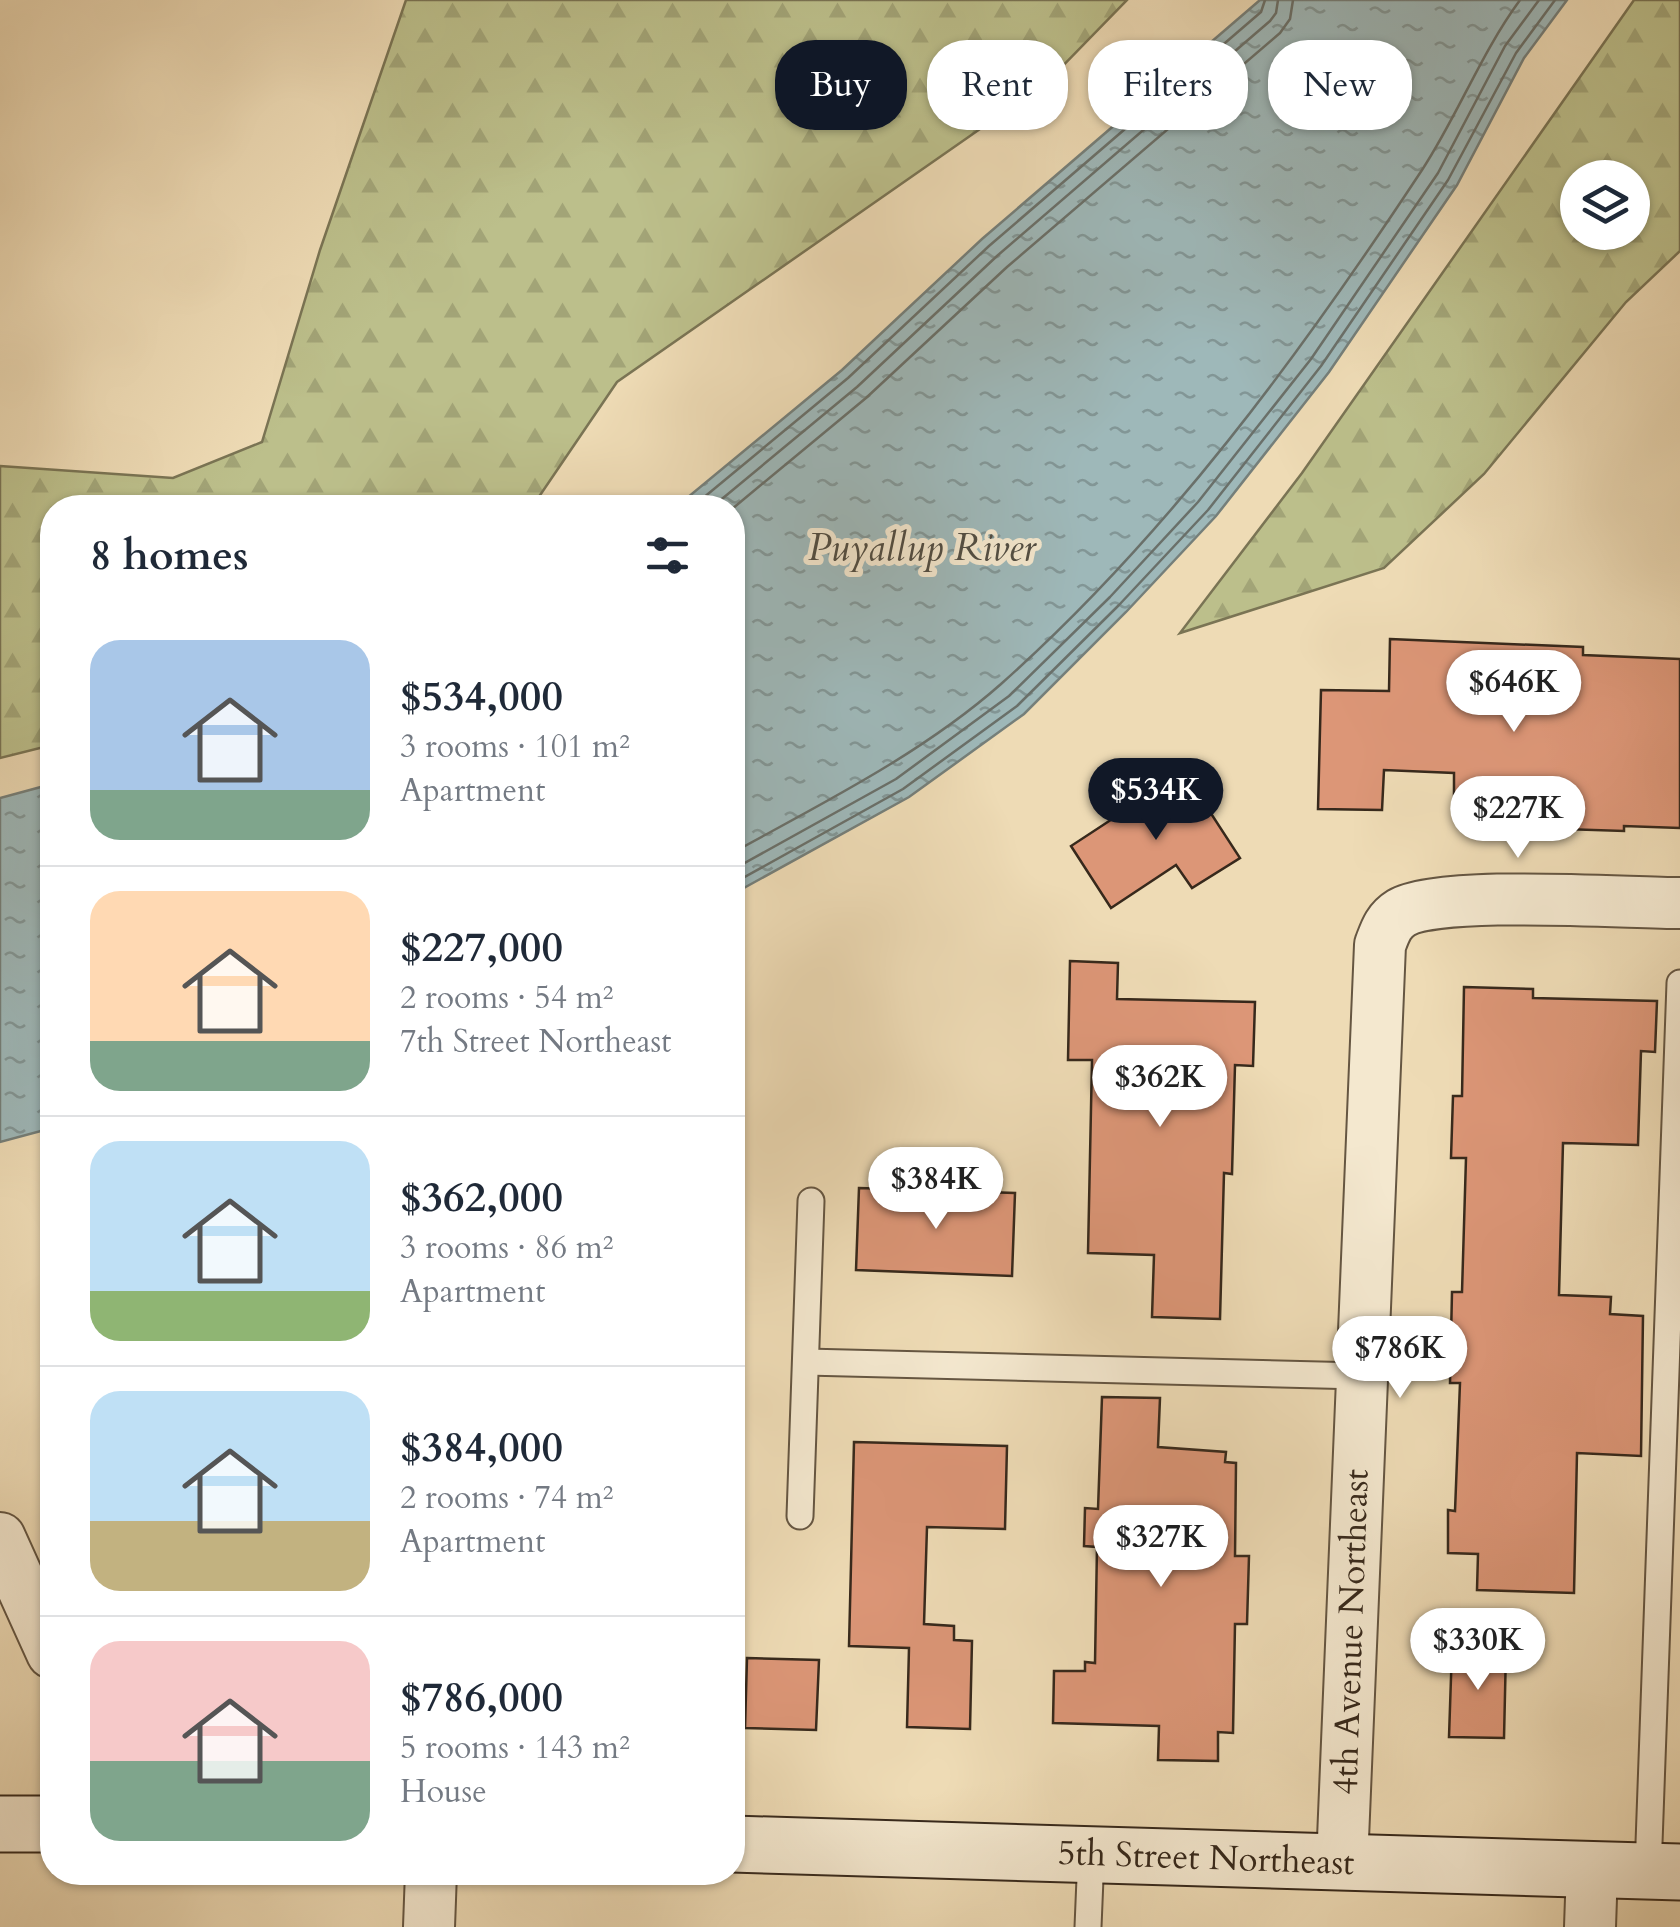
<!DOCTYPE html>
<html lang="en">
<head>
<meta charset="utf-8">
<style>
	:root { --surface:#fff; --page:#f2f2f3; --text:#1f2937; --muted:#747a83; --line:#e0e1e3; --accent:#111827 }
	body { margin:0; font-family:Cardo,serif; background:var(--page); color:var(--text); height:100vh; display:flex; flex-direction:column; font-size:38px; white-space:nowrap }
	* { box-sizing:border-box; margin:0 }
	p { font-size:32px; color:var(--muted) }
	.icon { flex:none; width:55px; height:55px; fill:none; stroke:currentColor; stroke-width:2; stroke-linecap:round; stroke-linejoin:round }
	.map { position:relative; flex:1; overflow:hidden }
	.details { position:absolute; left:40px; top:495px; width:705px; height:1390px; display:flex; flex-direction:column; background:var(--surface); border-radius:40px; box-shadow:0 2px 8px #0004 }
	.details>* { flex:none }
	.top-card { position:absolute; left:775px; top:40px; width:755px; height:90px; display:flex; gap:20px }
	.buttons { position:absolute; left:1560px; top:160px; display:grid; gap:20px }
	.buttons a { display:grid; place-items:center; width:90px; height:90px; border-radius:50%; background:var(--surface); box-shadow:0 2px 8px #0004; font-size:50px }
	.price { position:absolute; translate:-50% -85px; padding:0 22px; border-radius:35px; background:#fff; color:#222; font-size:32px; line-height:65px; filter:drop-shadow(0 2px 5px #0008) }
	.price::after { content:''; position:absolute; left:50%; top:60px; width:30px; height:22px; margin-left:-15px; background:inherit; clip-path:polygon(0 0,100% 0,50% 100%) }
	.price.active { background:var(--accent); color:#fff }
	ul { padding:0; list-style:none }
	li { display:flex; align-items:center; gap:30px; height:250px; padding:0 50px }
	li+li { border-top:2px solid var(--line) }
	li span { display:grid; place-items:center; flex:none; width:280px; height:200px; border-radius:30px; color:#555 }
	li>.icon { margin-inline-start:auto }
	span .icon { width:120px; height:120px; fill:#fffc; stroke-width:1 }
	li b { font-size:42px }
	h2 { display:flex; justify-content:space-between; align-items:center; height:120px; padding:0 50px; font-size:42px }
	.tag { padding:0 35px; border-radius:40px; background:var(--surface); box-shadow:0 2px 8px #0004; font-size:35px; line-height:90px }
	.tag.active { background:var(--accent); color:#fff }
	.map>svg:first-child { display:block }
	.forest { fill:url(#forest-firs); stroke:#7a7454; stroke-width:2.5; fill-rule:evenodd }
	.water { fill:url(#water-ripples); stroke:#757f7a; stroke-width:2.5 }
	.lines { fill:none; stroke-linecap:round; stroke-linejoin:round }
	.shore { stroke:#6a706a; stroke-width:2.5 }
	.building { fill:#dc9677; stroke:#37291c; stroke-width:2.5 }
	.lane-casing { stroke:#655642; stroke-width:29 }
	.street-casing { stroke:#655642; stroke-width:54 }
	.secondary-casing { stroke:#37291c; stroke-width:59 }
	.lane { stroke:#f4e8cf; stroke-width:25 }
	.street { stroke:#f4e8cf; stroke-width:50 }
	.secondary { stroke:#f4e8cf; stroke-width:55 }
	.labels { text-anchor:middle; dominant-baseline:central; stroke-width:10; stroke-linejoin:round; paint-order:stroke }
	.street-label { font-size:35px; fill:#37291c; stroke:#f4e8cf }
	.water-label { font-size:38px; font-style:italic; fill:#514d43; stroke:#f4e8cf }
</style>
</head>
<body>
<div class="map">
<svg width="1680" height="1927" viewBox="0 0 1680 1927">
	<defs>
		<pattern id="forest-firs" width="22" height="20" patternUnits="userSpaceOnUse" patternTransform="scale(2.5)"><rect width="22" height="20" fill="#bcbf8b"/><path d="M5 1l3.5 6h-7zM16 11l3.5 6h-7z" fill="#a2a477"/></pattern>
		<pattern id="water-ripples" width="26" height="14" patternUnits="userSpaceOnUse" patternTransform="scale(2.5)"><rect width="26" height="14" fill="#9eb8b9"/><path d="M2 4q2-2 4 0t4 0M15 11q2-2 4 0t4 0" fill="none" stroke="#829696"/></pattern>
	</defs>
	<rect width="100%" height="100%" fill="#eedbb5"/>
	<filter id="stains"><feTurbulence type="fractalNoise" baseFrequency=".002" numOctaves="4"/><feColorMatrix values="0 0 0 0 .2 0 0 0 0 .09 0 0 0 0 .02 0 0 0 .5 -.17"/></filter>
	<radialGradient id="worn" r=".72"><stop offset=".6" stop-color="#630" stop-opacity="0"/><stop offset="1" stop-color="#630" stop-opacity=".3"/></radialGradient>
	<!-- forest -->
	<g class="forest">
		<polygon points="406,0 1127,0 1046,83 617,382 532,507 52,508 52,745 0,758 0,466 173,478 262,442 320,250"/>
		<path d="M 1634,0 L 1680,0 L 1680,251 L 1626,302 L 1484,474 L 1384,568 L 1180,633 L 1302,473 ZM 1578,178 L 1632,178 L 1632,232 L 1578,232 Z"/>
	</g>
	<!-- water -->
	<g class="water">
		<polygon points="1260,0 1567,0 1524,58 1457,185 1329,372 1216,516 1126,612 1024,714 909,797 733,894 732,508 676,507 842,370 982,239"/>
		<polygon points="52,784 52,1128 0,1142 0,798"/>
	</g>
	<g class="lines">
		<!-- shore -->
		<g class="shore">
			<polyline points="691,508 848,378 989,246 1261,12 1265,0"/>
			<polyline points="711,508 857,387 997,256 1270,21 1276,13 1278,0"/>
			<polyline points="732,509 866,398 1007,267 1280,33 1290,19 1293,0"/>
			<path d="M 732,853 C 823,803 923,753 1001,684 C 1167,536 1300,355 1422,170 C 1458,115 1481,53 1520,0"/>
			<polyline points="732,870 896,779 1009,696 1110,597 1198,502 1311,359 1438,173 1505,46 1539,0"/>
			<polyline points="732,884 903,789 1017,706 1119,605 1208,510 1321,366 1448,180 1516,53 1555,0"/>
		</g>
	</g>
	<!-- building -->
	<g class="building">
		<polygon points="1390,639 1583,647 1583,655 1680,659 1680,828 1624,826 1624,831 1469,826 1469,816 1454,816 1454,773 1384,770 1382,810 1318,809 1321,690 1389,691"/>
		<polygon points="1184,772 1240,858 1192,888 1176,865 1111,908 1071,846"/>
		<polygon points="1070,961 1118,963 1117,999 1255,1002 1253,1066 1235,1065 1232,1174 1224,1173 1220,1319 1152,1317 1154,1255 1088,1253 1092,1060 1068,1060"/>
		<polygon points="1464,987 1533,989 1533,998 1657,1001 1655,1052 1641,1051 1638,1145 1563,1143 1559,1295 1611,1297 1610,1314 1643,1316 1641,1456 1577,1453 1574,1593 1477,1590 1478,1554 1448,1553 1448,1510 1455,1511 1460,1383 1450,1383 1452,1292 1462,1292 1466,1158 1451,1158 1453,1096 1462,1096"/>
		<polygon points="859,1188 1015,1193 1012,1276 856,1270"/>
		<polygon points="1102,1397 1160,1398 1158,1447 1226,1452 1225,1462 1236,1463 1235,1556 1249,1556 1247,1624 1235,1624 1233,1733 1218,1732 1218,1761 1158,1760 1159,1726 1053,1723 1054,1671 1085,1671 1085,1662 1095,1663 1097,1547 1084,1546 1085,1508 1098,1509"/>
		<polygon points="854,1442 1007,1446 1005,1529 927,1527 924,1624 954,1626 954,1640 972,1641 970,1729 907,1727 909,1648 849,1646"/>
		<polygon points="1452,1648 1506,1650 1504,1738 1449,1737"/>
		<polygon points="747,1658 819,1660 816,1730 745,1728"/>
	</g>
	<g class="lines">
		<defs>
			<g id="lane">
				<polyline points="806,1362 1361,1376"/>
				<polyline points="800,1516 811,1201"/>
				<polyline points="1648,1871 1680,983"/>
				<polyline points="1088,1927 1091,1854"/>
			</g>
			<g id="street">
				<polyline points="0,1538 52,1653"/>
				<path d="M 1342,1863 L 1380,945 C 1385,932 1388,921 1401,913 C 1440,890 1625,903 1680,903"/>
				<polyline points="429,1927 431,1872"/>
				<polyline points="1590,1927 1592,1869"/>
			</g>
			<g id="secondary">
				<polyline points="0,1824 52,1824"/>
				<polyline points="732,1844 1680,1872"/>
			</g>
		</defs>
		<!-- lane casing -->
		<use href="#lane" class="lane-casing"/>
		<!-- street casing -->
		<use href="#street" class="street-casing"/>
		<!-- secondary casing -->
		<use href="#secondary" class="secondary-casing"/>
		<!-- lane -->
		<use href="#lane" class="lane"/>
		<!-- street -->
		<use href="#street" class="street"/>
		<!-- secondary -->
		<use href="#secondary" class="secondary"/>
	</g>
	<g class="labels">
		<!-- street labels -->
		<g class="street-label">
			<text transform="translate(1351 1632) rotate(-88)">4th Avenue Northeast</text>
			<text transform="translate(1206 1858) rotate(2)">5th Street Northeast</text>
		</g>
		<!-- water labels -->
		<g class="water-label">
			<text x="922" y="548">Puyallup River</text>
		</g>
	</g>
	<rect width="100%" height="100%" filter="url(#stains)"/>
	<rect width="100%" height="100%" fill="url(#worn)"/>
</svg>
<div class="buttons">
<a><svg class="icon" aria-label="layers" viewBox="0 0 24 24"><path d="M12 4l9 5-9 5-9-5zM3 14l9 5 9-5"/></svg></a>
</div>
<b class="price" style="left:1514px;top:735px">$646K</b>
<b class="price active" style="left:1156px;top:843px">$534K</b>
<b class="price" style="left:1518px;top:861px">$227K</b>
<b class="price" style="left:1160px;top:1130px">$362K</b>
<b class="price" style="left:936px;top:1232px">$384K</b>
<b class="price" style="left:1400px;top:1401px">$786K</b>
<b class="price" style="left:1161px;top:1590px">$327K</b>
<b class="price" style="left:1478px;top:1693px">$330K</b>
<div class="top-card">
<a class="tag active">Buy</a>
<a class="tag">Rent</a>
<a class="tag">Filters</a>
<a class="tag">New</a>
</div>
<section class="details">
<h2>8 homes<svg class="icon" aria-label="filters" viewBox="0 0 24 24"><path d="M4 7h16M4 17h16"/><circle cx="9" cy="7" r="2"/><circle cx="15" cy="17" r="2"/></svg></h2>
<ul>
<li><span style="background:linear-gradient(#a9c7e8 75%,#7fa58c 0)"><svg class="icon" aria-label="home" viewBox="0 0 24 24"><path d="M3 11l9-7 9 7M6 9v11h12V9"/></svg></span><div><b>$534,000</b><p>3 rooms · 101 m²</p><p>Apartment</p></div></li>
<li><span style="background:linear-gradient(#ffd9b3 75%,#7fa58c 0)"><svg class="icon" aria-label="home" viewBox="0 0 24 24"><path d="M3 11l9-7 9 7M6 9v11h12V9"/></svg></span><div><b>$227,000</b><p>2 rooms · 54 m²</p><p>7th Street Northeast</p></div></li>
<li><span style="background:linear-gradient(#bfe0f5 75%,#8fb573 0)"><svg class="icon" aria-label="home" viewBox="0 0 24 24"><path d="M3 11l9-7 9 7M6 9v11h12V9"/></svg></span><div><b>$362,000</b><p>3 rooms · 86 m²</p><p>Apartment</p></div></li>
<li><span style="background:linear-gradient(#bfe0f5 65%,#c2b280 0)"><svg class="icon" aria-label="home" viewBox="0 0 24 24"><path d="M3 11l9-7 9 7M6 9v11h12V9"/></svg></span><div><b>$384,000</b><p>2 rooms · 74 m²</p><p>Apartment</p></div></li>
<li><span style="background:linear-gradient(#f6c9c9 60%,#7fa58c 0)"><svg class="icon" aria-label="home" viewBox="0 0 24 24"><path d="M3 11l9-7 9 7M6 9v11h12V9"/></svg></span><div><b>$786,000</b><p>5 rooms · 143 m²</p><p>House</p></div></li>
</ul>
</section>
</div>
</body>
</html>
